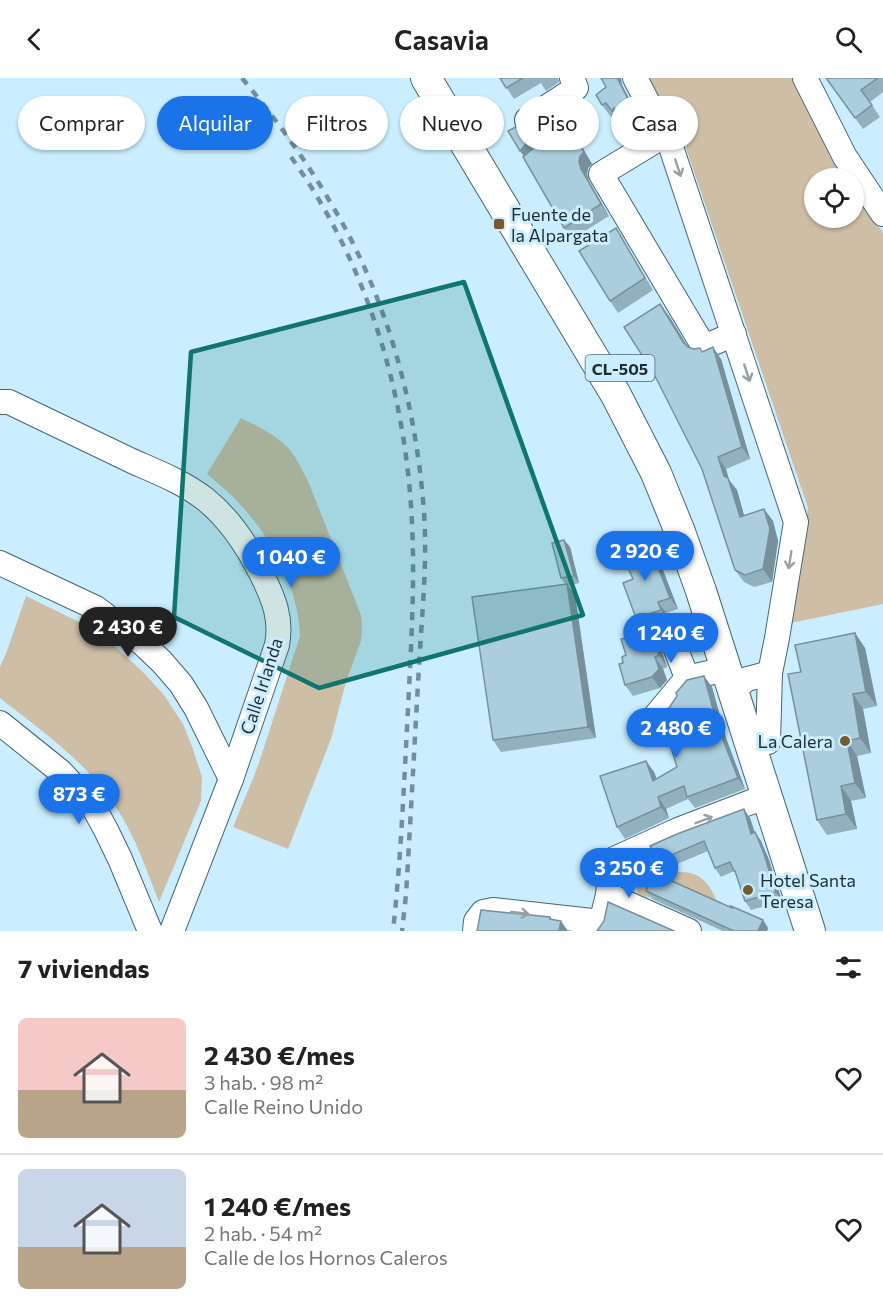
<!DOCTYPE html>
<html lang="es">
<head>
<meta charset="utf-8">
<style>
	:root { --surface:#fff; --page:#f2f2f2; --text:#222; --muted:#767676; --line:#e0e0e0; --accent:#1a73e8 }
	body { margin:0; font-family:Commissioner,sans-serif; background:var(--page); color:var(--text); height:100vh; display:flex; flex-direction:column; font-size:22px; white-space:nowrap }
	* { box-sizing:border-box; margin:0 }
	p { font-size:20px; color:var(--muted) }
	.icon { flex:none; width:33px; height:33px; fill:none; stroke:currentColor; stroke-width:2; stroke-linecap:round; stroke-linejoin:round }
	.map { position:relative; height:853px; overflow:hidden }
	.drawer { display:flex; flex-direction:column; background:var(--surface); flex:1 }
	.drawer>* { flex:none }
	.hud { position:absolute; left:18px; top:18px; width:848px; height:54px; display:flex; gap:12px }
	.buttons { position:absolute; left:804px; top:90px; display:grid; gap:12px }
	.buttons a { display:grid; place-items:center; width:60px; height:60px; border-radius:50%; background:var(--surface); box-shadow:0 2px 4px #0004; font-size:30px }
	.price { position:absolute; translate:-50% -51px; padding:0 14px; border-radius:21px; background:var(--accent); color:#fff; font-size:20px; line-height:39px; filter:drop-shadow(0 2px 3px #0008) }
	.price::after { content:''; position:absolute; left:50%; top:36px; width:18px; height:14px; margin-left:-9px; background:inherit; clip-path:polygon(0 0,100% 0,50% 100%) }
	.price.on { background:#222; color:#fff }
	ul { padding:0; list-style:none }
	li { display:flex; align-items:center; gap:18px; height:150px; padding:0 18px }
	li+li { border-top:2px solid var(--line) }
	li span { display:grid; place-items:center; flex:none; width:168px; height:120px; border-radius:9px; color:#555 }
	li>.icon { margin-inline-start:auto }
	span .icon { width:72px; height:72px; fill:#fffc; stroke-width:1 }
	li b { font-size:26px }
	h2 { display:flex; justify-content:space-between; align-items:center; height:72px; padding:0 18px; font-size:26px }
	.tag { padding:0 21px; border-radius:27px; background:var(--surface); box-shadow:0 2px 4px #0004; font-size:21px; line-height:54px }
	.tag.on { background:var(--accent); color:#fff }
	header { display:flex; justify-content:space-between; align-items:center; height:78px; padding:0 18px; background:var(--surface); font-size:27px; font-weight:600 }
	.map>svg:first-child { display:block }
	.green { fill:#cebea6 }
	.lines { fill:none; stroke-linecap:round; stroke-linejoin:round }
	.minor-casing { stroke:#456573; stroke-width:26 }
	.major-casing { stroke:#456573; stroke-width:32 }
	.minor { stroke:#fff; stroke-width:24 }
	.major { stroke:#fff; stroke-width:30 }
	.rail { stroke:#748d99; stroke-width:4.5; stroke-dasharray:8 8; stroke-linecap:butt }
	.wall { fill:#92b1bf }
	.shaded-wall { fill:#77909b }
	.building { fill:#aacede; stroke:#77909b; stroke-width:1.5 }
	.oneway { stroke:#9aa0a3 }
	.marked { fill:#0f766e; fill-opacity:0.2; stroke:#0f766e; stroke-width:4.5; stroke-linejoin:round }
	.poi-dot { fill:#775b2e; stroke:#caeeff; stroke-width:2 }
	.labels { text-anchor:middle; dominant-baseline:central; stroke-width:6; stroke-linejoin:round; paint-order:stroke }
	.shield { fill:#caeeff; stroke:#526770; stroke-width:1.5 }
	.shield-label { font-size:16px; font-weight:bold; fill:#1f2d33 }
	.poi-label { font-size:18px; fill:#1f2d33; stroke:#caeeff; text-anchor:start }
	.street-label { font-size:18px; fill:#1f2d33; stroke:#caeeff }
</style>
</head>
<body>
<header><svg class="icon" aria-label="back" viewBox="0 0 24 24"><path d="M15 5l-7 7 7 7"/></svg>Casavia<svg class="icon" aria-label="search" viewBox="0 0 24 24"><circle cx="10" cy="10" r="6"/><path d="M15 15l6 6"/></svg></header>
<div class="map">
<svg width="883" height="853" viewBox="0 0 883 853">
	<rect width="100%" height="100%" fill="#caeeff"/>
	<!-- green -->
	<g class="green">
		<polygon points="649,0 793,0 848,100 814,100 814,140 854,140 854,109 883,155 883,526 791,545 808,430 684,64"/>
		<path d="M 241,340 C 257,348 277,357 289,371 C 297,380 302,392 308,403 L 361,537 L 362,551 L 361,563 L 346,604 L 331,661 L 288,771 L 233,749 L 258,688 L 300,558 C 298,505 269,455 232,418 C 224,410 215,403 207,396 Z"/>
		<path d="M 26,518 L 77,543 L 112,566 L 142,593 L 164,617 L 183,646 L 193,671 L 202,699 L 201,723 L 159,824 C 148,796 138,766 122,739 C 94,689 44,655 0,620 L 0,589 L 7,573 Z"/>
		<path d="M 638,782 L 643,785 L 646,792 C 651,793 659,797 665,797 C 669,797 674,795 679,794 C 703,794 710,807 718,826 L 656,806 L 649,820 L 638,816 L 634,784 Z"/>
	</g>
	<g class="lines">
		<defs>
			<g id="minor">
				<polyline points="635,0 671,69 796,444 777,560 770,595 768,664"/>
				<polyline points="805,0 845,79 883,136"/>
				<polyline points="527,42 576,10 572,0"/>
				<polyline points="665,57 601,96 704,269 734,256"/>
				<path d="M 0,324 L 9,324 C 50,344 91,363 132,383 C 157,394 183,404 205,421 C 230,441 248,469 262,497 C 274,521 282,541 277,567 L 231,701 L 172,853"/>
				<polyline points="0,485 96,530 143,566 162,584 181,606 196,630 231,701"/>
				<polyline points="672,561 687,600"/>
				<polyline points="732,612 747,601 770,595"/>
				<polyline points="653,641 687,600 726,591"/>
				<polyline points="0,645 61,694 94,730 106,752 120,781 150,853"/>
				<polyline points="608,817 689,853"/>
				<polyline points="475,853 476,843 483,834 493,832 601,844"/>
				<polyline points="599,853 608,817 612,782 678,752 767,718"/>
			</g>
			<polyline id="major" points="426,0 616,317 656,395 680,454 701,513 810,853"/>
		</defs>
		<!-- minor casing -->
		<use href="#minor" class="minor-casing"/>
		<!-- major casing -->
		<use href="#major" class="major-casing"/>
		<!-- minor -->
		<use href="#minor" class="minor"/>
		<!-- major -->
		<use href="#major" class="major"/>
		<!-- rail -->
		<g class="rail">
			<path d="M 242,0 C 274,39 304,79 329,122 C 384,212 414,318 423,422 C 428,472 423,523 420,572 C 415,654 411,735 406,817 L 402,853"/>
			<path d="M 291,79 C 367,185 406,315 412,445 C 415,507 411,569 408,631 C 404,705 401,780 393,853"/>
		</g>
	</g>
	<!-- wall -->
	<g class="wall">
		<polygon points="500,0 558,0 559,4 546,13 541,5 514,21"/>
		<polygon points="826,0 883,0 883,14 870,24 880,39 863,51"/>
		<polygon points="622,7 645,51 632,58 622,44 621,46 614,37 611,39 602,27 606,9"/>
		<polygon points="556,27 566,38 553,55 574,55 592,86 588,90 587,96 589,103 609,138 572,161 564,150 523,79"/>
		<polygon points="623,162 653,212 618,235 610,223"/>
		<polygon points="669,238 688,269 721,281 750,381 726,391 729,402 737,412 744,438 764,431 773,443 778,463 772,504 754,509 744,504 735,492"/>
		<polygon points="564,462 570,469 579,505 569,508 575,517 596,660 501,674 493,662 565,506 561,500"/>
		<polygon points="650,472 659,482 678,531 666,535 669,543 644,551 636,540 633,501 629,484 633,477"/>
		<polygon points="855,555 865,570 877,628 863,631 871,675 857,678 866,720 851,723 857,751 827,757 817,742 801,594"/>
		<polygon points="659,565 667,589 663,591 667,602 660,610 633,618 625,607"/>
		<polygon points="712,609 726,660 745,711 695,730 688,721 666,731 669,740 625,761 617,749 646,683 654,694 657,701 677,689 678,671 669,630"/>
		<polygon points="750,740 755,755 761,763 769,782 782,823 751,832 745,823 737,798 734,793 721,799 715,790 708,773 663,792 657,783"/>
		<polygon points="646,813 732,830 763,842 768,850 767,853 723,853 652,821"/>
	</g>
	<!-- shaded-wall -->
	<g class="shaded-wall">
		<polygon points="617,0 621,0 622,7 645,51 637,38"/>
		<polygon points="558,27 566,38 528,84 520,73"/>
		<polygon points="614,30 623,43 621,46 612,33"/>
		<polygon points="566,44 574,55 592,86 588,90 587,96 589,103 609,138 601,126 581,91"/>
		<polygon points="660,226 669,238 692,276 683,264"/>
		<polygon points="713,269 721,281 750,381 742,369"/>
		<polygon points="718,379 726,391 729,402 737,412 748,451 740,439 724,398"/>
		<polygon points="764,431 773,443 778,463 772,504 763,491"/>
		<polygon points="564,462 570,469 579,505 574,498"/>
		<polygon points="645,464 659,482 678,531 670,520 648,473"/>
		<polygon points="567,506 575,517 596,660 588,649"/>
		<polygon points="658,524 666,535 669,543 661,532"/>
		<polygon points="651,554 659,565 667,589 659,577"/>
		<polygon points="855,555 865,570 877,628 866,614"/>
		<polygon points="655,579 663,591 667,602 660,610 652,599"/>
		<polygon points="704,598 712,609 726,660 745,711 738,700 718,649"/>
		<polygon points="853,616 863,631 871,675 860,660"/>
		<polygon points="847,663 857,678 866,720 855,705"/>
		<polygon points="646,683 654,694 661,714 653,703"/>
		<polygon points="841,708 851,723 857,751 846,736"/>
		<polygon points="658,719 666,731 669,740 661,729"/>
		<polygon points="744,731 750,740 758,765 751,756"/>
		<polygon points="755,754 761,763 769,782 782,823 776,814"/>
		<polygon points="550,839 559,851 561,843 568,853 559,853 550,841"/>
		<polygon points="763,842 768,850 767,853 758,853"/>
	</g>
	<!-- building -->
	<g class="building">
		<polygon points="500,0 523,0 506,10"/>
		<polygon points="601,0 617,0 637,38 623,45 614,30 612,33 606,25 602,27 596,17 606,9"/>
		<polygon points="826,0 878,0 861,12 872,27 855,40"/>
		<polygon points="555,25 556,27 558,27 520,73 508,53 538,37 537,36"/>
		<polygon points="566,44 584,74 580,78 579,84 581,91 601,126 564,150 523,79"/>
		<polygon points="616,150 645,200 610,223 579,173"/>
		<polygon points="660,226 683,264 688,269 694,271 700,270 702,274 713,269 742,369 718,379 724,398 728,400 740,439 764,431 770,451 763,491 745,497 735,492 702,391 654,296 624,249"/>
		<polygon points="564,462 574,498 561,500 552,465"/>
		<polygon points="645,464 648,473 651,471 670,520 658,524 661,532 636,540 623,505 633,501 626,485 629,484 628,478 633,477 629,468"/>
		<polygon points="567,506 588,649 493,662 472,519"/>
		<polygon points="651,554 659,577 655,579 659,591 652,599 625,607 619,586 623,585 622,579 626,577 621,561"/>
		<polygon points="855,555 866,614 853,616 860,660 847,663 855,705 841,708 846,736 817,742 788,596 801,594 795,567"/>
		<polygon points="704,598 718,649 738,700 687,719 684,708 658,719 661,729 617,749 600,698 646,683 653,703 677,689 672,673 678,671 663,632 669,630 677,618 676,615 687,602"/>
		<polygon points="744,731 751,756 755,754 763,773 776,814 745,823 735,793 734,793 730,784 715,790 704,763 657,783 650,768 677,756"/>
		<polygon points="654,795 732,830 731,828 763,842 758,853 734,853 646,813"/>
		<polygon points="608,824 674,853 675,853 597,853 604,843"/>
		<polygon points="481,832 550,839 550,841 561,843 559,853 477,853"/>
	</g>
	<!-- one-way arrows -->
	<defs><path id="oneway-shaft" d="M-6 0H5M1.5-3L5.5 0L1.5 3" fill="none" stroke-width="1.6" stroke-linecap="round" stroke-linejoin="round" transform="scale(1.5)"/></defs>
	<g class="oneway">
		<use href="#oneway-shaft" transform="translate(678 90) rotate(72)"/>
		<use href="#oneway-shaft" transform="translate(747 295) rotate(72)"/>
		<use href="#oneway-shaft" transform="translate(790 482) rotate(99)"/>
		<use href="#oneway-shaft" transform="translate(704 742) rotate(-21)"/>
		<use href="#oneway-shaft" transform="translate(520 835) rotate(6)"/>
	</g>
	<!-- marked area -->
	<path class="marked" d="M 464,204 L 583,537 L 319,610 L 174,539 L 191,274 Z"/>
	<!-- markers -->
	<g class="poi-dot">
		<rect x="493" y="140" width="12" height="12" rx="3"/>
		<circle cx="845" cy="663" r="6"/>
		<circle cx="748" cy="812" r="6"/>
	</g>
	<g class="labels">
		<!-- shield labels -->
		<rect class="shield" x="585.5" y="277" width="69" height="26" rx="4.5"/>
		<g class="shield-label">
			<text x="620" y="290">CL-505</text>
		</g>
		<!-- poi labels -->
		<g class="poi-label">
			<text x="511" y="136">Fuente de<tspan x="511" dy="21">la Alpargata</tspan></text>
			<text x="833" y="663" text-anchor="end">La Calera</text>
			<text x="760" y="802">Hotel Santa<tspan x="760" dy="21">Teresa</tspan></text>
		</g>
		<!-- street labels -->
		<g class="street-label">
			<text transform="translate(261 608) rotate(-72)">Calle Irlanda</text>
		</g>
	</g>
</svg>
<div class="buttons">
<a><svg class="icon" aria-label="locate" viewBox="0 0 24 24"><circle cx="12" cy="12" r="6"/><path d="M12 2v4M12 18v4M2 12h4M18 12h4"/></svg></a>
</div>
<b class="price" style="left:645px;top:504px">2 920 €</b>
<b class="price" style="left:291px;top:510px">1 040 €</b>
<b class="price on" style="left:128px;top:580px">2 430 €</b>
<b class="price" style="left:671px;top:586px">1 240 €</b>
<b class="price" style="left:676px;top:681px">2 480 €</b>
<b class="price" style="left:79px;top:747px">873 €</b>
<b class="price" style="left:629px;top:821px">3 250 €</b>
<div class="hud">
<a class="tag">Comprar</a>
<a class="tag on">Alquilar</a>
<a class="tag">Filtros</a>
<a class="tag">Nuevo</a>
<a class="tag">Piso</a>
<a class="tag">Casa</a>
</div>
</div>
<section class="drawer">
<h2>7 viviendas<svg class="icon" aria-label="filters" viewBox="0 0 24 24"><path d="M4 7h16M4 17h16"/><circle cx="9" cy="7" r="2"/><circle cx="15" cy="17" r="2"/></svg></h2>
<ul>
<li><span style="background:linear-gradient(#f6c9c9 60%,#b9a48a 0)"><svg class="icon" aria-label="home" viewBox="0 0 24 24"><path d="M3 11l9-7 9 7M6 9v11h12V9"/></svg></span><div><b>2 430 €/mes</b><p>3 hab. · 98 m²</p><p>Calle Reino Unido</p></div><svg class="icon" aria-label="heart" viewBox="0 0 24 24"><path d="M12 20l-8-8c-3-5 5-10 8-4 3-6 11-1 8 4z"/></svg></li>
<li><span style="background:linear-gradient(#c9d6e8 65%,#b9a48a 0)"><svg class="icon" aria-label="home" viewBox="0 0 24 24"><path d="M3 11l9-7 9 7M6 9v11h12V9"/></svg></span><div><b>1 240 €/mes</b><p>2 hab. · 54 m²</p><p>Calle de los Hornos Caleros</p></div><svg class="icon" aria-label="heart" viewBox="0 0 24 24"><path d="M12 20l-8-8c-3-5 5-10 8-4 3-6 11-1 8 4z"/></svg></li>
</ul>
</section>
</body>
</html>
